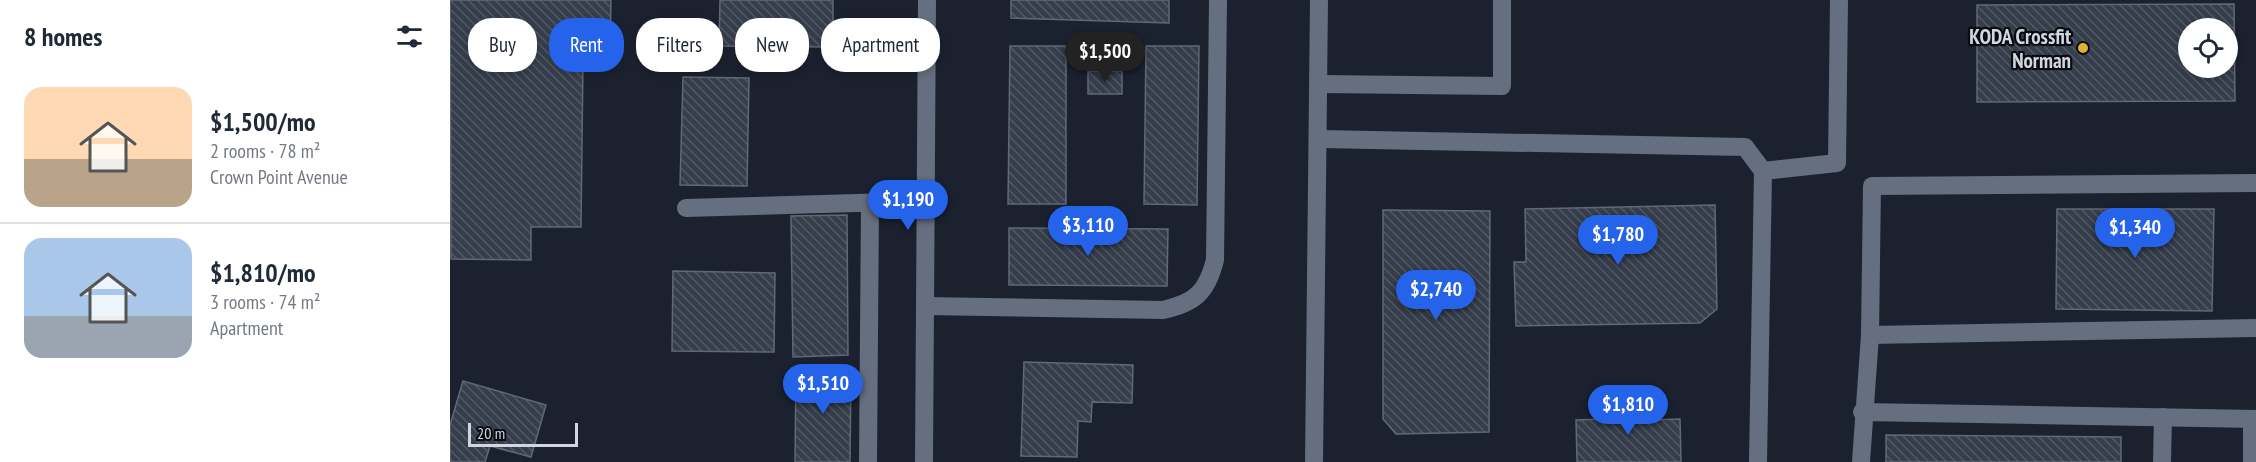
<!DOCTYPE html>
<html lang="en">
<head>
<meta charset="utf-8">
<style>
	:root { --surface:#fff; --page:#f2f2f3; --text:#1f2937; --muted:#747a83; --line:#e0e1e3; --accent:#2563eb }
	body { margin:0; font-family:"PT Sans Narrow",sans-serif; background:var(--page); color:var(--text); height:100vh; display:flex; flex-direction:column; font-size:22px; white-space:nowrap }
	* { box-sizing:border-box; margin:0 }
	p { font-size:20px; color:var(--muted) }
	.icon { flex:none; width:33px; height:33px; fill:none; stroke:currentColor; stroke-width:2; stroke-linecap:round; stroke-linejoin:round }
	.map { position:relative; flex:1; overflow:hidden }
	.drawer { display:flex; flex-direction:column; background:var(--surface); width:450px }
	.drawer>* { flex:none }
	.banner { position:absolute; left:18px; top:18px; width:570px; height:54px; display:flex; gap:12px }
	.controls { position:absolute; left:1728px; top:18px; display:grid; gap:12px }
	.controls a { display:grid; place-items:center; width:60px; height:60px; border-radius:50%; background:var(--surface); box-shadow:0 3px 9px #0003; font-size:30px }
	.scale { position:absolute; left:18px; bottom:15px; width:110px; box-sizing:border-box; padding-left:6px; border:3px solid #d1d6df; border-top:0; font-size:16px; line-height:21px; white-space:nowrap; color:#d1d6df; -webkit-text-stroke:4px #080b11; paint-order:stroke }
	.price { position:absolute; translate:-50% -51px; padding:0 14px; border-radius:21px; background:var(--accent); color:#fff; font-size:20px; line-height:39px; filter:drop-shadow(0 2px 3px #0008) }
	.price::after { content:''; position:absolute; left:50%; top:36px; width:18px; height:14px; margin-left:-9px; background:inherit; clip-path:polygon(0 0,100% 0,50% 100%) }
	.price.on { background:#222; color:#fff }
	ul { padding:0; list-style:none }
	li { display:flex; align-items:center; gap:18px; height:150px; padding:0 24px }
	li+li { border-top:2px solid var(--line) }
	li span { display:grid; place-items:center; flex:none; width:168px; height:120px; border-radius:18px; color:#555 }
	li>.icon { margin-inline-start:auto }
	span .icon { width:72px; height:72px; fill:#fffc; stroke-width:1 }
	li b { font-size:26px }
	h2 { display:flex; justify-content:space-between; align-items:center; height:72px; padding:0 24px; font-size:26px }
	.chip { padding:0 21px; border-radius:24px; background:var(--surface); box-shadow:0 3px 9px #0003; font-size:21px; line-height:54px }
	.chip.on { background:var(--accent); color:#fff }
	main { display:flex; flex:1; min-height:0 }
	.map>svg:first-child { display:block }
	.building { fill:url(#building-back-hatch); stroke:#606879; stroke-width:1.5; fill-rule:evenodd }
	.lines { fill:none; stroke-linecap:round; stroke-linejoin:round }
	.service { stroke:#666f7f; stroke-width:18 }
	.minor { stroke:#666f7f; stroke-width:18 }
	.poi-dot { fill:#e0b034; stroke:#080b11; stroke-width:2 }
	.labels { text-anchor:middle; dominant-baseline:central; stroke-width:4.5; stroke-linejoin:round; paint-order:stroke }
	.poi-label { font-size:21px; font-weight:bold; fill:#d1d6df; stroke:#080b11; text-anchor:end }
</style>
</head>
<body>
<main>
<section class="drawer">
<h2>8 homes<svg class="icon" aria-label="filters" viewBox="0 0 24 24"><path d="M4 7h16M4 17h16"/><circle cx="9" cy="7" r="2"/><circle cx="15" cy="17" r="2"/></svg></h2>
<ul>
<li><span style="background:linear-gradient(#ffd9b3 60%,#b9a48a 0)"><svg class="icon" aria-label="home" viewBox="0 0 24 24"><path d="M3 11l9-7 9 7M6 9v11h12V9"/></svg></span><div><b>$1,500/mo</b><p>2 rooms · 78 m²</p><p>Crown Point Avenue</p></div></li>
<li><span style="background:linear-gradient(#a9c7e8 65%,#9aa5b1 0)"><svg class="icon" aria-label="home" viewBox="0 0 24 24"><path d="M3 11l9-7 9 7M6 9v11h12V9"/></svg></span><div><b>$1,810/mo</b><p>3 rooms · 74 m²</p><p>Apartment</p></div></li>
</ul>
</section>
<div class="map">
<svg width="1806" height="462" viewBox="0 0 1806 462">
	<defs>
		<pattern id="building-back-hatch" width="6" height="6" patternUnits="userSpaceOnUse" patternTransform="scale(1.5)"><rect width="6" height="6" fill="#363e4c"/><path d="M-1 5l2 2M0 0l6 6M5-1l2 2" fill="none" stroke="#525965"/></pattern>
	</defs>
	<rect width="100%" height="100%" fill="#1b212f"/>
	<!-- building -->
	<g class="building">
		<polygon points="0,0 161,0 160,52 133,61 131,227 81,227 81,260 1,259"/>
		<polygon points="270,0 383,0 383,47 269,46"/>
		<polygon points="561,0 719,0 719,23 561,18"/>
		<path d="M 1784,4 L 1785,101 L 1527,102 L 1527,5 ZM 1738,28 L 1778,28 L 1778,68 L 1738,68 Z"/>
		<polygon points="560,46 616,46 616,204 558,204"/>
		<polygon points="696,46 749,46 747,205 694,204"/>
		<rect x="638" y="71" width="34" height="23"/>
		<polygon points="233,77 299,78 297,186 230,185"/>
		<polygon points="1265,205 1267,309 1250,323 1066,326 1064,262 1076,262 1075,209"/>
		<polygon points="1607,209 1764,209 1762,311 1606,309"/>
		<polygon points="933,210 1040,211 1039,432 946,434 933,419"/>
		<polygon points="397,215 398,355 343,357 341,216"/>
		<polygon points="559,228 718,229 717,286 559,285"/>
		<polygon points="223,271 325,273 324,352 222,351"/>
		<polygon points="574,362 683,365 682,403 642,402 641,422 628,421 627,457 571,456"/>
		<polygon points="346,368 401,368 400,462 345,462"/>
		<polygon points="13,381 96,405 81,457 40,446 35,462 0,462 0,425"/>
		<polygon points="1201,400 1201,420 1230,419 1231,462 1127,462 1126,420 1152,419 1152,402"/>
		<polygon points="1436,435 1671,437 1671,462 1436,462"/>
	</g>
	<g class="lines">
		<!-- service -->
		<g class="service">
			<polyline points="870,84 1052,86 1052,0"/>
			<polyline points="870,139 1295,147 1313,171 1308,462"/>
			<polyline points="1313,171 1387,163 1389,0"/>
			<polyline points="1806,183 1422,186 1420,335 1806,328"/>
			<polyline points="236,208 476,201"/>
			<path d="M 475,306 L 713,310 C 745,303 757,292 765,260 L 768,0"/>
			<polyline points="1412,412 1806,419"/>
			<polyline points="418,462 420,203"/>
			<polyline points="864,462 869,0"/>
			<polyline points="1411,462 1420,335"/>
			<polyline points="1712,462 1713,417"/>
			<polyline points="1802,462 1802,419"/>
		</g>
		<!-- minor -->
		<polyline class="minor" points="474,462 477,0"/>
	</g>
	<!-- markers -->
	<circle class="poi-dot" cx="1633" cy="48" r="6"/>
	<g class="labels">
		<!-- poi labels -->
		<g class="poi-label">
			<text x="1621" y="36">KODA Crossfit<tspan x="1621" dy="24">Norman</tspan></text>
		</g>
	</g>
</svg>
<div class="controls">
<a><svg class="icon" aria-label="locate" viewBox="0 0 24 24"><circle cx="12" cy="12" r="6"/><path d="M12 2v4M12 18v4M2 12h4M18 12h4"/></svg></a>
</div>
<div class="scale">20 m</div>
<b class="price on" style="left:655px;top:83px">$1,500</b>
<b class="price" style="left:458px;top:231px">$1,190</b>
<b class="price" style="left:638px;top:257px">$3,110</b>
<b class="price" style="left:1685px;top:259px">$1,340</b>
<b class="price" style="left:1168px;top:266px">$1,780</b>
<b class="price" style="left:986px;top:321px">$2,740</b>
<b class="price" style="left:373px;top:415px">$1,510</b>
<b class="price" style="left:1178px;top:436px">$1,810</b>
<div class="banner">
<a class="chip">Buy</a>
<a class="chip on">Rent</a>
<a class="chip">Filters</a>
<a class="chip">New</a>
<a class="chip">Apartment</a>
</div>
</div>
</main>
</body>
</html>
